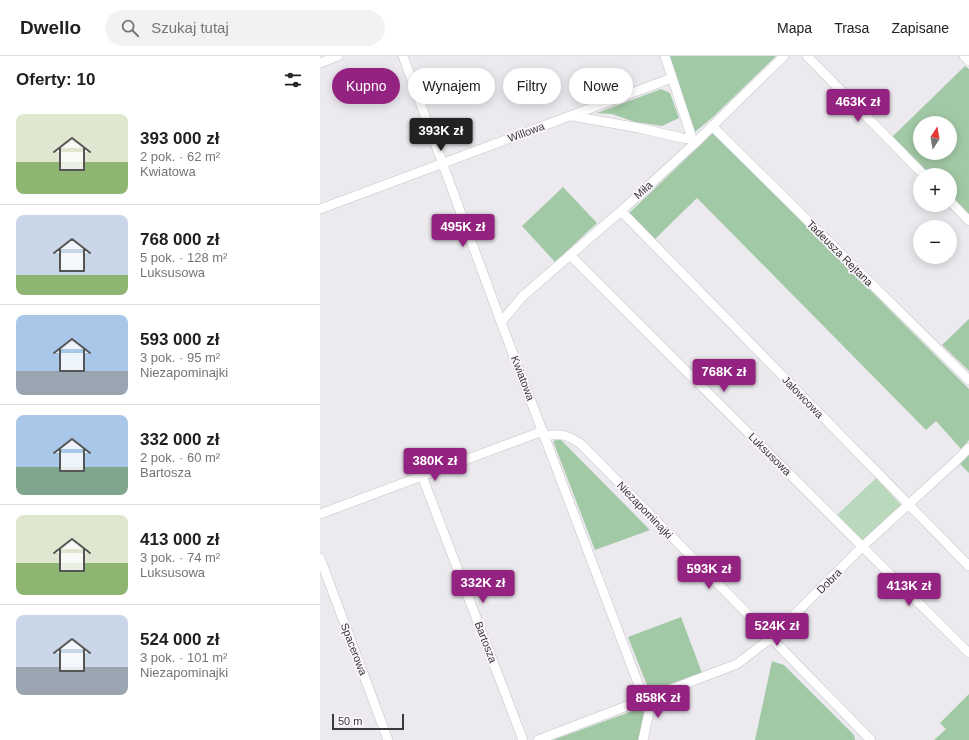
<!DOCTYPE html>
<html lang="pl">
<head>
<meta charset="utf-8">
<style>
	:root { --surface:#fff; --page:#f2f2f2; --text:#202124; --muted:#757577; --line:#e0e0e0; --accent:#942280 }
	body { margin:0; font-family:Arial,sans-serif; background:var(--page); color:var(--text); height:100vh; display:flex; flex-direction:column; font-size:15px; white-space:nowrap }
	* { box-sizing:border-box; margin:0 }
	p { font-size:13px; color:var(--muted) }
	.icon { flex:none; width:22px; height:22px; fill:none; stroke:currentColor; stroke-width:2; stroke-linecap:round; stroke-linejoin:round }
	.map { position:relative; flex:1; overflow:hidden }
	.sheet { display:flex; flex-direction:column; background:var(--surface); width:320px }
	.sheet>* { flex:none }
	.hud { position:absolute; left:12px; top:12px; width:380px; height:36px; display:flex; gap:8px }
	.needle { width:26px; rotate:11deg }
	.controls { position:absolute; left:593px; top:60px; display:grid; gap:8px }
	.controls a { display:grid; place-items:center; width:44px; height:44px; border-radius:50%; background:var(--surface); box-shadow:0 2px 10px #0003; font-size:20px }
	.scale { position:absolute; left:12px; bottom:10px; width:72px; box-sizing:border-box; padding-left:4px; border:2px solid #3b393b; border-top:0; font-size:11px; line-height:14px; white-space:nowrap; color:#3b393b; -webkit-text-stroke:3px #fbf7fc; paint-order:stroke }
	.price { position:absolute; translate:-50% -34px; padding:0 9px; border-radius:4px; background:var(--accent); color:#fff; font-size:13px; line-height:26px; filter:drop-shadow(0 1px 2px #0008) }
	.price::after { content:''; position:absolute; left:50%; top:24px; width:12px; height:9px; margin-left:-6px; background:inherit; clip-path:polygon(0 0,100% 0,50% 100%) }
	.price.active { background:#222; color:#fff }
	ul { padding:0; list-style:none }
	li { display:flex; align-items:center; gap:12px; height:100px; padding:0 16px }
	li+li { border-top:1px solid var(--line) }
	li span { display:grid; place-items:center; flex:none; width:112px; height:80px; border-radius:8px; color:#555 }
	li>.icon { margin-inline-start:auto }
	span .icon { width:48px; height:48px; fill:#fffc; stroke-width:1 }
	li b { font-size:17px }
	h2 { display:flex; justify-content:space-between; align-items:center; height:48px; padding:0 16px; font-size:17px }
	.pill { padding:0 14px; border-radius:18px; background:var(--surface); box-shadow:0 2px 10px #0003; font-size:14px; line-height:36px }
	.pill.active { background:var(--accent); color:#fff }
	header { display:flex; align-items:center; gap:24px; box-sizing:border-box; height:56px; padding:0 20px; background:var(--surface); border-bottom:1px solid var(--line) }
	header strong { font-size:19px }
	nav { display:flex; gap:22px; margin-inline-start:auto; font-size:14px }
	.search { width:280px; height:36px; background:var(--page); display:flex; align-items:center; gap:10px; box-sizing:border-box; padding:0 14px; border-radius:22px; color:var(--muted); font-size:15px }
	main { display:flex; flex:1; min-height:0 }
	.map>svg:first-child { display:block }
	.green { fill:#bad8bc }
	.forest { fill:#a2c9a6; fill-rule:evenodd }
	.lines { fill:none; stroke-linecap:round; stroke-linejoin:round }
	.minor-casing { stroke:#c4c1c5; stroke-width:10 }
	.minor { stroke:#fff; stroke-width:9 }
	.labels { text-anchor:middle; dominant-baseline:central; stroke-width:3.5; stroke-linejoin:round; paint-order:stroke }
	.street-label { font-size:11px; fill:#3b393b; stroke:#fbf7fc }
</style>
</head>
<body>
<header>
<strong>Dwello</strong>
<div class="search"><svg class="icon" aria-label="search" viewBox="0 0 24 24"><circle cx="10" cy="10" r="6"/><path d="M15 15l6 6"/></svg>Szukaj tutaj</div>
<nav><a>Mapa</a><a>Trasa</a><a>Zapisane</a></nav>
</header>
<main>
<section class="sheet">
<h2>Oferty: 10<svg class="icon" aria-label="filters" viewBox="0 0 24 24"><path d="M4 7h16M4 17h16"/><circle cx="9" cy="7" r="2"/><circle cx="15" cy="17" r="2"/></svg></h2>
<ul>
<li><span style="background:linear-gradient(#dfe7d0 60%,#8fb573 0)"><svg class="icon" aria-label="home" viewBox="0 0 24 24"><path d="M3 11l9-7 9 7M6 9v11h12V9"/></svg></span><div><b>393 000 zł</b><p>2 pok. · 62 m²</p><p>Kwiatowa</p></div></li>
<li><span style="background:linear-gradient(#c9d6e8 75%,#8fb573 0)"><svg class="icon" aria-label="home" viewBox="0 0 24 24"><path d="M3 11l9-7 9 7M6 9v11h12V9"/></svg></span><div><b>768 000 zł</b><p>5 pok. · 128 m²</p><p>Luksusowa</p></div></li>
<li><span style="background:linear-gradient(#a9c7e8 70%,#9aa5b1 0)"><svg class="icon" aria-label="home" viewBox="0 0 24 24"><path d="M3 11l9-7 9 7M6 9v11h12V9"/></svg></span><div><b>593 000 zł</b><p>3 pok. · 95 m²</p><p>Niezapominajki</p></div></li>
<li><span style="background:linear-gradient(#a9c7e8 65%,#7fa58c 0)"><svg class="icon" aria-label="home" viewBox="0 0 24 24"><path d="M3 11l9-7 9 7M6 9v11h12V9"/></svg></span><div><b>332 000 zł</b><p>2 pok. · 60 m²</p><p>Bartosza</p></div></li>
<li><span style="background:linear-gradient(#dfe7d0 60%,#8fb573 0)"><svg class="icon" aria-label="home" viewBox="0 0 24 24"><path d="M3 11l9-7 9 7M6 9v11h12V9"/></svg></span><div><b>413 000 zł</b><p>3 pok. · 74 m²</p><p>Luksusowa</p></div></li>
<li><span style="background:linear-gradient(#c9d6e8 65%,#9aa5b1 0)"><svg class="icon" aria-label="home" viewBox="0 0 24 24"><path d="M3 11l9-7 9 7M6 9v11h12V9"/></svg></span><div><b>524 000 zł</b><p>3 pok. · 101 m²</p><p>Niezapominajki</p></div></li>
</ul>
</section>
<div class="map">
<svg width="649" height="684" viewBox="0 0 649 684">
	<rect width="100%" height="100%" fill="#edeaef"/>
	<!-- green -->
	<polygon class="green" points="556,422 581,449 543,485 517,459"/>
	<!-- forest -->
	<g class="forest">
		<polygon points="349,0 456,0 393,61 375,76"/>
		<path d="M 645,10 L 649,13 L 649,158 L 630,139 L 630,119 L 610,119 L 572,81 ZM 600,67 L 630,67 L 630,97 L 600,97 Z"/>
		<polygon points="341,33 350,37 359,62 342,70 315,66 292,58 277,57"/>
		<polygon points="393,77 649,333 649,384 641,393 616,365 606,374 377,142 335,183 309,157"/>
		<polygon points="243,131 277,167 235,206 202,170"/>
		<polygon points="649,263 649,315 622,289"/>
		<polygon points="240,383 330,474 275,494 233,385"/>
		<polygon points="649,399 649,417 640,408"/>
		<polygon points="361,561 382,617 335,633 327,629 308,581"/>
		<polygon points="452,605 464,609 534,679 535,684 435,684"/>
		<polygon points="649,638 649,684 614,684 626,673 620,667"/>
		<polygon points="326,650 318,684 233,684"/>
	</g>
	<g class="lines">
		<defs>
			<g id="minor">
				<polyline points="83,0 181,266 324,643"/>
				<polyline points="345,0 374,88"/>
				<polyline points="487,0 604,119"/>
				<polyline points="644,0 649,5"/>
				<polyline points="0,7 18,0"/>
				<polyline points="252,60 319,72 362,82 372,83"/>
				<polyline points="392,70 649,324"/>
				<polyline points="630,145 649,165"/>
				<polyline points="0,153 352,22"/>
				<polyline points="301,155 649,510"/>
				<polyline points="250,199 649,597"/>
				<polyline points="181,266 203,240 301,155 374,88 464,0"/>
				<path d="M 225,380 C 242,377 247,379 261,388 L 551,684"/>
				<polyline points="102,420 203,684"/>
				<polyline points="0,458 223,375"/>
				<polyline points="0,502 68,684"/>
				<polyline points="218,684 417,608 451,582 543,490 636,405 649,392"/>
				<polyline points="323,684 329,656 328,642"/>
			</g>
		</defs>
		<!-- minor casing -->
		<use href="#minor" class="minor-casing"/>
		<!-- minor -->
		<use href="#minor" class="minor"/>
	</g>
	<g class="labels">
		<!-- street labels -->
		<g class="street-label">
			<text transform="translate(206 76) rotate(-20)">Willowa</text>
			<text transform="translate(323 134) rotate(-43)">Miła</text>
			<text transform="translate(520 197) rotate(45)">Tadeusza Rejtana</text>
			<text transform="translate(203 322) rotate(69)">Kwiatowa</text>
			<text transform="translate(483 341) rotate(46)">Jałowcowa</text>
			<text transform="translate(450 398) rotate(45)">Luksusowa</text>
			<text transform="translate(325 454) rotate(46)">Niezapominajki</text>
			<text transform="translate(509 525) rotate(-45)">Dobra</text>
			<text transform="translate(166 586) rotate(69)">Bartosza</text>
			<text transform="translate(34 593) rotate(69)">Spacerowa</text>
		</g>
	</g>
</svg>
<div class="controls">
<a><svg class="needle" viewBox="-14 -14 28 28"><path d="M0-13l5 13h-10z" fill="#e53935"/><path d="M0 13l5-13h-10z" fill="#757577"/></svg></a>
<a>+</a>
<a>−</a>
</div>
<div class="scale">50 m</div>
<b class="price" style="left:538px;top:67px">463K zł</b>
<b class="price active" style="left:121px;top:96px">393K zł</b>
<b class="price" style="left:143px;top:192px">495K zł</b>
<b class="price" style="left:404px;top:337px">768K zł</b>
<b class="price" style="left:115px;top:426px">380K zł</b>
<b class="price" style="left:389px;top:534px">593K zł</b>
<b class="price" style="left:163px;top:548px">332K zł</b>
<b class="price" style="left:589px;top:551px">413K zł</b>
<b class="price" style="left:457px;top:591px">524K zł</b>
<b class="price" style="left:338px;top:663px">858K zł</b>
<div class="hud">
<a class="pill active">Kupno</a>
<a class="pill">Wynajem</a>
<a class="pill">Filtry</a>
<a class="pill">Nowe</a>
</div>
</div>
</main>
</body>
</html>
